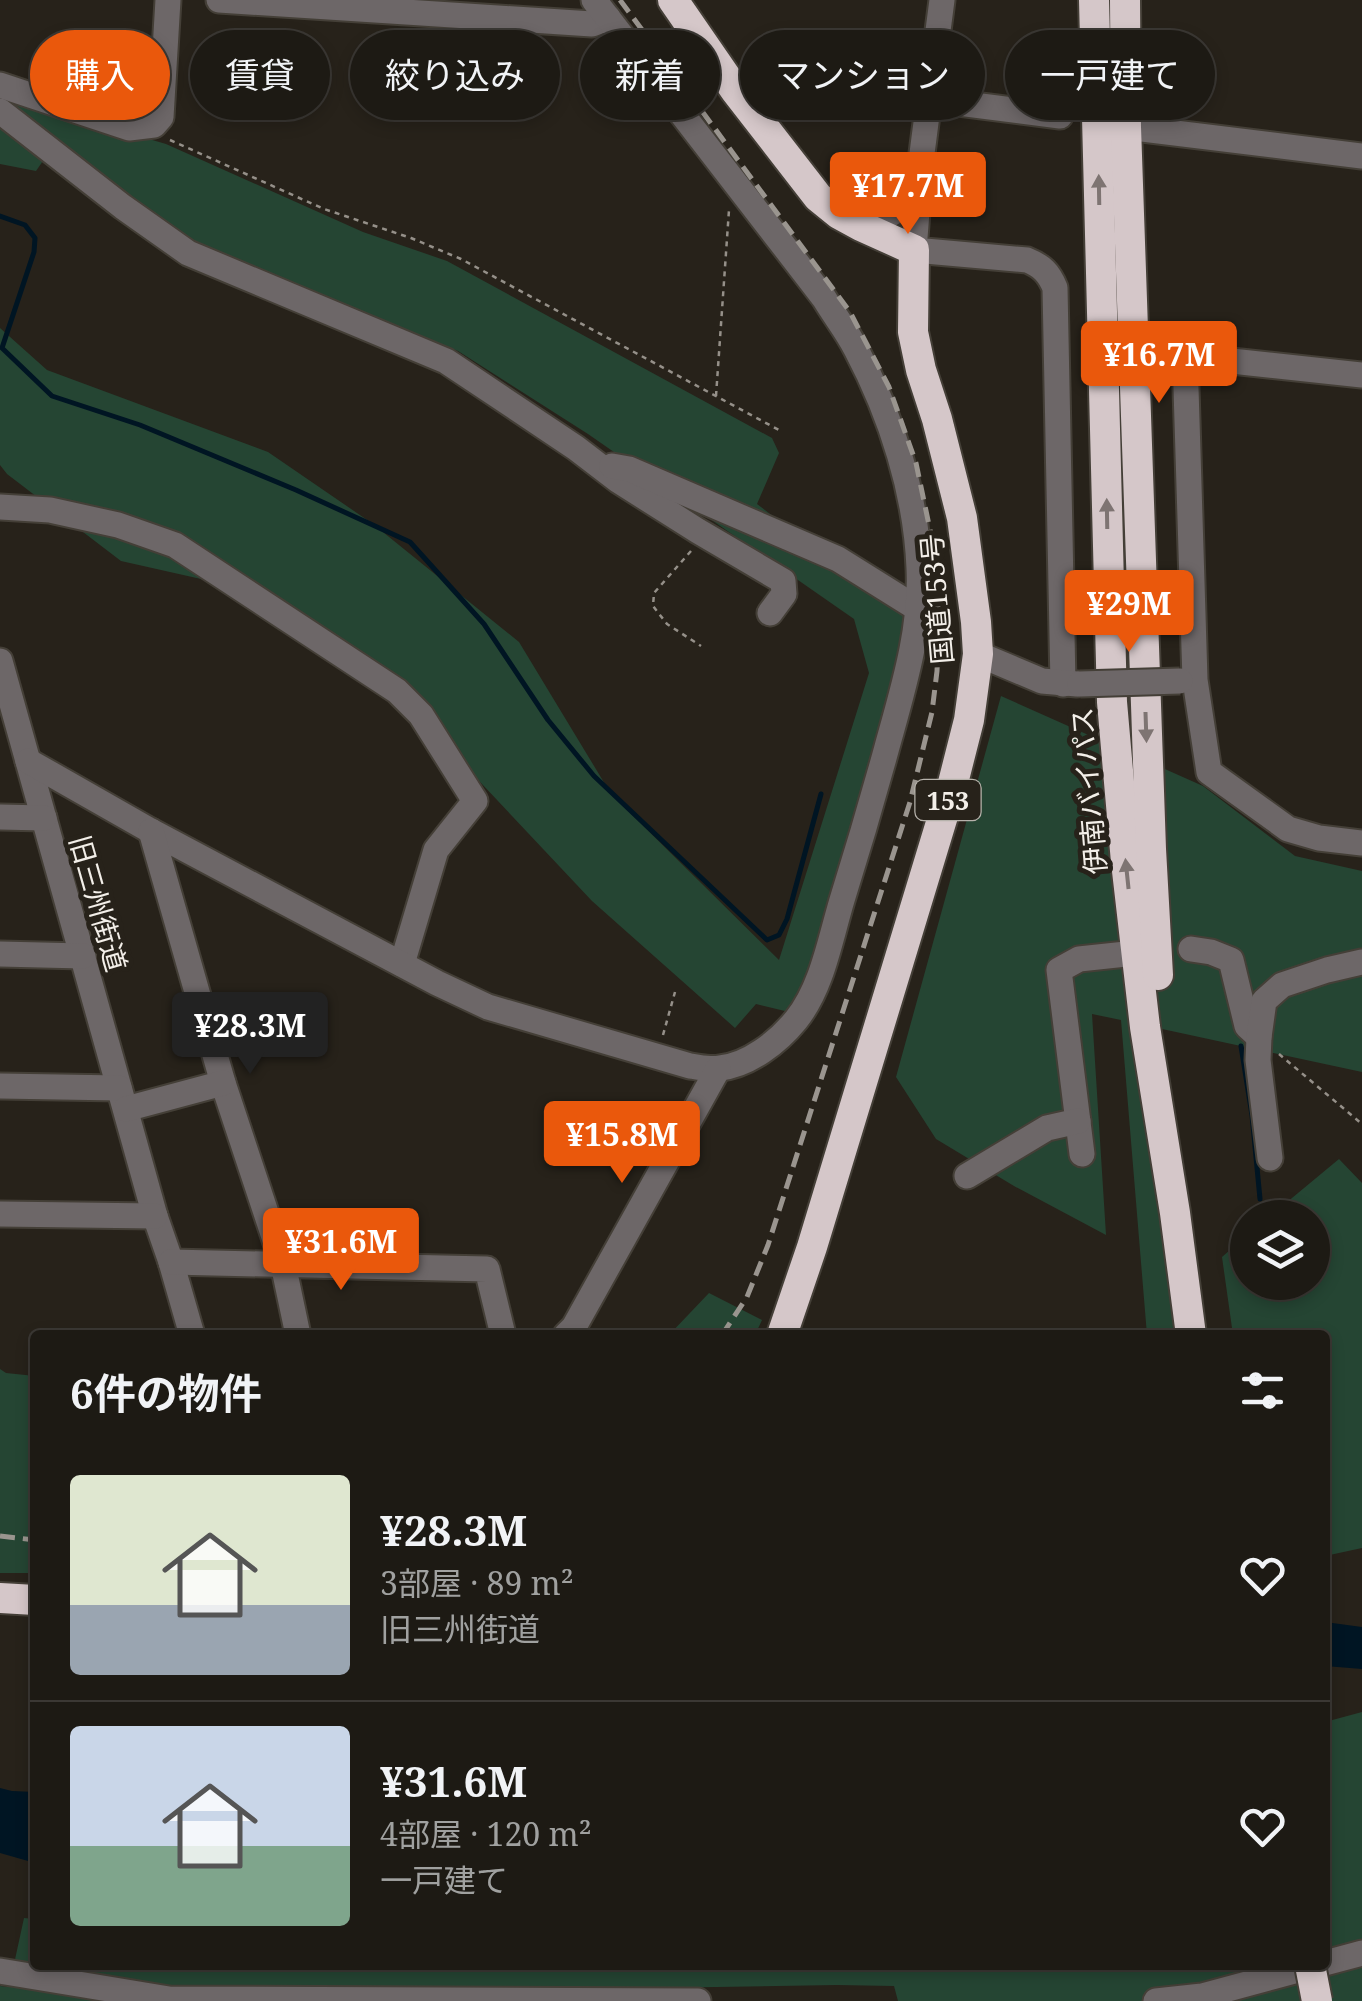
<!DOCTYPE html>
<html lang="ja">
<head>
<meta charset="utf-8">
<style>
	:root { --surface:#1d1a14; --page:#25231d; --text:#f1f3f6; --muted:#a0a1a0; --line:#3b3834; --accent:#ea580c }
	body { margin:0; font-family:"Noto Serif","Noto Sans JP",serif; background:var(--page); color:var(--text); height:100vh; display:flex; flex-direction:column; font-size:38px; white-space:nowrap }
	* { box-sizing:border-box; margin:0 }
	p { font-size:32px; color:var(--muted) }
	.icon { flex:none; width:55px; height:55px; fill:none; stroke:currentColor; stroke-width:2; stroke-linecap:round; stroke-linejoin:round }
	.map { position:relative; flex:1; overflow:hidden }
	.details { position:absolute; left:30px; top:1330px; width:1300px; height:640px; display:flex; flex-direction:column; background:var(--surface); border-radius:10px; box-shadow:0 5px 15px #0003,0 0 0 2px var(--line) }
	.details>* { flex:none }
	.top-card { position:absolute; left:30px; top:30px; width:1302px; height:90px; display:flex; gap:20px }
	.buttons { position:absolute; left:1230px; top:1200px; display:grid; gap:20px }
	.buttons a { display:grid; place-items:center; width:100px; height:100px; border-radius:50%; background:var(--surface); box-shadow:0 5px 15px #0003,0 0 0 2px var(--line); font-size:50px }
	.price { position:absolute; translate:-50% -85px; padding:0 22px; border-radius:10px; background:var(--accent); color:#fff; font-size:32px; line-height:65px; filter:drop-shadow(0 2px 5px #0008) }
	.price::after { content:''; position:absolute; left:50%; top:60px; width:30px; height:22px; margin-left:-15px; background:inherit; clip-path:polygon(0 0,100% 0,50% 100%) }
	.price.on { background:#222; color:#fff }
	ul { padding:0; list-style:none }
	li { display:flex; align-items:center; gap:30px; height:250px; padding:0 40px }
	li+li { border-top:2px solid var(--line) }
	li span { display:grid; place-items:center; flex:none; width:280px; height:200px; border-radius:10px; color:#555 }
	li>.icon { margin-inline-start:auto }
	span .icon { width:120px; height:120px; fill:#fffc; stroke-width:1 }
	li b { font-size:42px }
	h2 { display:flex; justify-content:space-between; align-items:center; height:120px; padding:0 40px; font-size:42px }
	.tag { padding:0 35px; border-radius:45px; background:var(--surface); box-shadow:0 5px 15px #0003,0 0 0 2px var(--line); font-size:35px; line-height:90px }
	.tag.on { background:var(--accent); color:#fff }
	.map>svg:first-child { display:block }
	.green { fill:#254533 }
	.water { fill:#001523 }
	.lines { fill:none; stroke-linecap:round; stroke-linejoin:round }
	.stream { stroke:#001523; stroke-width:5 }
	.minor-casing { stroke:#443f37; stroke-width:29 }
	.highway-casing { stroke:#443f37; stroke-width:34 }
	.path { stroke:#959089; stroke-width:2.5; stroke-dasharray:5 5; stroke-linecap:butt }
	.minor { stroke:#6d6768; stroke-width:25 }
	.highway { stroke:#d5c7c9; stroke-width:30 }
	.rail { stroke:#9a958f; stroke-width:5; stroke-dasharray:15 8; stroke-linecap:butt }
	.minor-bridge-casing { stroke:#443f37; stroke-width:29; stroke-linecap:butt }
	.highway-bridge-casing { stroke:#443f37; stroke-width:34; stroke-linecap:butt }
	.minor-bridge { stroke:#6d6768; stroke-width:25 }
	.highway-bridge { stroke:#d5c7c9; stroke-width:30 }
	.oneway { fill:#7e7472 }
	.labels { text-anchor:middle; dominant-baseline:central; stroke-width:10; stroke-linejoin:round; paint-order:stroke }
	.shield { fill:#27221a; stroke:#b6b2ab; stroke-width:2.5 }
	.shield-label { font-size:25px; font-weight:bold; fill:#f3efe9 }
	.street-label { font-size:28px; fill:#f3efe9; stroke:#27221a }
</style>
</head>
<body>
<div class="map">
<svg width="1362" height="2001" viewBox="0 0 1362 2001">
	<rect width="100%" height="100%" fill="#27221a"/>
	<!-- green -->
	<g class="green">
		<polygon points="0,93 43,108 166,144 363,232 447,261 772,438 779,453 757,504 904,616 890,693 809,979 789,1012 756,1004 735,1028 592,901 370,665 241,588 121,561 7,474 0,465 0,328 47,370 268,452 373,524 519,642 611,794 779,960 869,673 854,619 588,434 458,351 191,246 54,145 36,171 0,164"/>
		<polygon points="1001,696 1203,786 1295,856 1362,871 1362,1072 1139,1024 1179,1335 1147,1335 1121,1020 1092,1014 1106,1235 1014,1186 936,1139 896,1077"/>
		<polygon points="1339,1159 1362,1183 1362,1548 1325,1556 1325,1335 1233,1335 1222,1257 1247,1235 1248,1282 1312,1282 1312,1218 1269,1217"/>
		<polygon points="709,1293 762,1320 755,1335 669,1335"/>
		<polygon points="0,1369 6,1373 35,1376 35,1573 0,1573"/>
		<polygon points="1362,1712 1362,2001 898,2001 894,1986 837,1985 273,1994 272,2001 0,2001 0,1986 9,1987 24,1918 35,1919 35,1965 1325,1965 1325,1722"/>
	</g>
	<!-- water -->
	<g class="water">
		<polygon points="1325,1622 1362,1627 1362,1669 1325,1666"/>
		<polygon points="0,1788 12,1791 35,1792 35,1863 0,1853"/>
	</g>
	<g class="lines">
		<!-- stream -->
		<g class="stream">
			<polyline points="0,216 25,225 35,238 34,252 2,348 52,396 140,425 296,490 410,542 484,624 548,720 594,776 767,940 779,935 787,919 821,794"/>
			<polyline points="1241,1046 1252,1115 1260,1199"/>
		</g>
		<defs>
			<g id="minor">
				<polyline points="219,0 592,24 608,18"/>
				<path d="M 942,0 L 921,161 L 914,250 L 1027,260 C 1042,266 1049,273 1055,288 L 1063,684"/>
				<polyline points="0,85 129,128 154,125 161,117 168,0"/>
				<polyline points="735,90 750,79 761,78 1060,116"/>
				<polyline points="0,111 123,207 188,253 446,361 576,448 619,481 698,531 783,581 784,594 770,613"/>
				<polyline points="1126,127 1362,156"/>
				<path d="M 848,216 C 885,223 900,217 913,181"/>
				<polyline points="1362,375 1185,356 1195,680 1209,772 1288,829 1319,838 1362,843"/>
				<polyline points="612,466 629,469 838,559 918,609"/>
				<polyline points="0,507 50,510 118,525 175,545 397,691 421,715 475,801 436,850 402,964"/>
				<polyline points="978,654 1042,681 1077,684"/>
				<polyline points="0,661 155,1216 171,1262 192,1335"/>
				<path d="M 28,761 L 151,831 L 437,983 L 488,1007 L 690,1066 C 699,1067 711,1070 720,1068 C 749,1065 778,1042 796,1020 C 822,988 830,940 842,900 C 858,849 873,798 887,747 C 903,689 922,628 919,568 C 916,493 891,415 856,349 C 847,331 834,315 824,298 L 594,0"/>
				<polyline points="0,817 44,818"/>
				<polyline points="151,831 223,1083 283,1264 298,1335"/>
				<polyline points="1191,949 1211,952 1231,960 1247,1026 1259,1037"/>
				<polyline points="0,954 83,956"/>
				<polyline points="0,1086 119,1088"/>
				<polyline points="126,1109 223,1083"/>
				<polyline points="1082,1154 1059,970 1079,959 1126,954"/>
				<polyline points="1270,1158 1258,1060 1259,1037 1264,1001 1282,985 1327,970 1362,962"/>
				<polyline points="967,1176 1047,1128 1078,1121"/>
				<polyline points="0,1214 155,1216"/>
				<polyline points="171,1262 487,1269 503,1335"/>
				<polyline points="566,1335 574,1327 718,1069"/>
				<polyline points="1325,1963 1362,1953"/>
				<polyline points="0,1971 169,1999 698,2001"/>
				<polyline points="1156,2001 1202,1996 1317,1965"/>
			</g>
			<g id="highway">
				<polyline points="673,0 735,90 818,197 839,214 861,226 914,250 913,332 921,370 937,419 962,518 976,622 978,654 969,720 953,783 812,1247 782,1335"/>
				<polyline points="1094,0 1112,702 1126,862 1145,1027 1175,1213 1191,1335"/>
				<polyline points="1125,0 1126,127 1151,849 1158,975"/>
				<polyline points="0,1598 35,1600"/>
			</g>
		</defs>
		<!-- minor casing -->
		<use href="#minor" class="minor-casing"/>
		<!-- highway casing -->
		<use href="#highway" class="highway-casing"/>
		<!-- path -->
		<g class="path">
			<polyline points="170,140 324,209 411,238 461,259 779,430"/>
			<polyline points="716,396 729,210"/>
			<polyline points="691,551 654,593 653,606 667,624 701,646"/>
			<polyline points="663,1035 675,992"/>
			<polyline points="1279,1054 1362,1124"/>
		</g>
		<!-- minor -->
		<use href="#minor" class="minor"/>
		<!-- highway -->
		<use href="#highway" class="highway"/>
		<!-- rail -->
		<g class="rail">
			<polyline points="620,0 850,312 889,387 916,463 933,544 939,621 937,671 932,712 910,802 768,1245 747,1297 722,1335"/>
			<polyline points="0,1536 35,1540"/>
		</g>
		<defs>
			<polyline id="minor-bridge" points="1080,684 1180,681"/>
			<polyline id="highway-bridge" points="1310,1965 1317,2001"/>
		</defs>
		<!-- minor-bridge casing -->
		<use href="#minor-bridge" class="minor-bridge-casing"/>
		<!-- highway-bridge casing -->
		<use href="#highway-bridge" class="highway-bridge-casing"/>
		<!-- minor-bridge -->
		<use href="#minor-bridge" class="minor-bridge"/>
		<!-- highway-bridge -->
		<use href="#highway-bridge" class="highway-bridge"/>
	</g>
	<!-- one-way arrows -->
	<defs><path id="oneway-solid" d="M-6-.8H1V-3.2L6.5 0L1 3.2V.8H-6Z" transform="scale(2.5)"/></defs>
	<g class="oneway">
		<use href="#oneway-solid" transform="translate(1099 190) rotate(-91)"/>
		<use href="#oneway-solid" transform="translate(1107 514) rotate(-91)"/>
		<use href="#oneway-solid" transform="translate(1146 727) rotate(88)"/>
		<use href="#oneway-solid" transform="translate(1127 874) rotate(-96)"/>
	</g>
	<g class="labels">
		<!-- shield labels -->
		<rect class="shield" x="915.5" y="780" width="65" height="40" rx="8"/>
		<g class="shield-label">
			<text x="948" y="800">153</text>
		</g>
		<!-- street labels -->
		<g class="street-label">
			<text transform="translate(936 599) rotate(-95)">国道153号</text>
			<text transform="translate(1088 791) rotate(-95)">伊南バイパス</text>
			<text transform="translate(99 903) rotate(74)">旧三州街道</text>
		</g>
	</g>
</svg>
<div class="buttons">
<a><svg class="icon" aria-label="layers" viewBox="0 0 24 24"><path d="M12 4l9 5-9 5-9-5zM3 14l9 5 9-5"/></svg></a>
</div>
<b class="price" style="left:908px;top:237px">¥17.7M</b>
<b class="price" style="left:1159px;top:406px">¥16.7M</b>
<b class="price" style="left:1129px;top:655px">¥29M</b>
<b class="price on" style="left:250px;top:1077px">¥28.3M</b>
<b class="price" style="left:622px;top:1186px">¥15.8M</b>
<b class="price" style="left:341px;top:1293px">¥31.6M</b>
<div class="top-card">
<a class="tag on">購入</a>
<a class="tag">賃貸</a>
<a class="tag">絞り込み</a>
<a class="tag">新着</a>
<a class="tag">マンション</a>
<a class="tag">一戸建て</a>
</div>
<section class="details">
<h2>6件の物件<svg class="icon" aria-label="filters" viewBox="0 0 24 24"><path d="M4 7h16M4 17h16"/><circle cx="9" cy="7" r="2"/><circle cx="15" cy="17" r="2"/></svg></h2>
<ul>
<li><span style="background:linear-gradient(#dfe7d0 65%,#9aa5b1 0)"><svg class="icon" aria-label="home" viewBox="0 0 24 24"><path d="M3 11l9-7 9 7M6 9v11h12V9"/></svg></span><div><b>¥28.3M</b><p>3部屋 · 89 m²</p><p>旧三州街道</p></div><svg class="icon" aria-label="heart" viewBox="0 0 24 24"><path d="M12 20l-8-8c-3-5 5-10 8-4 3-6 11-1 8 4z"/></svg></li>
<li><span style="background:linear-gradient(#c9d6e8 60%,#7fa58c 0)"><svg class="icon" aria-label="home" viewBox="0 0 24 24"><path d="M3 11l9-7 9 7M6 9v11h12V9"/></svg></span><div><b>¥31.6M</b><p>4部屋 · 120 m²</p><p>一戸建て</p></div><svg class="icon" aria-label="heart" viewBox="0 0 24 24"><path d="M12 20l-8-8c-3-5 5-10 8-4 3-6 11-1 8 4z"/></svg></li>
</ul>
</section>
</div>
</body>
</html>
